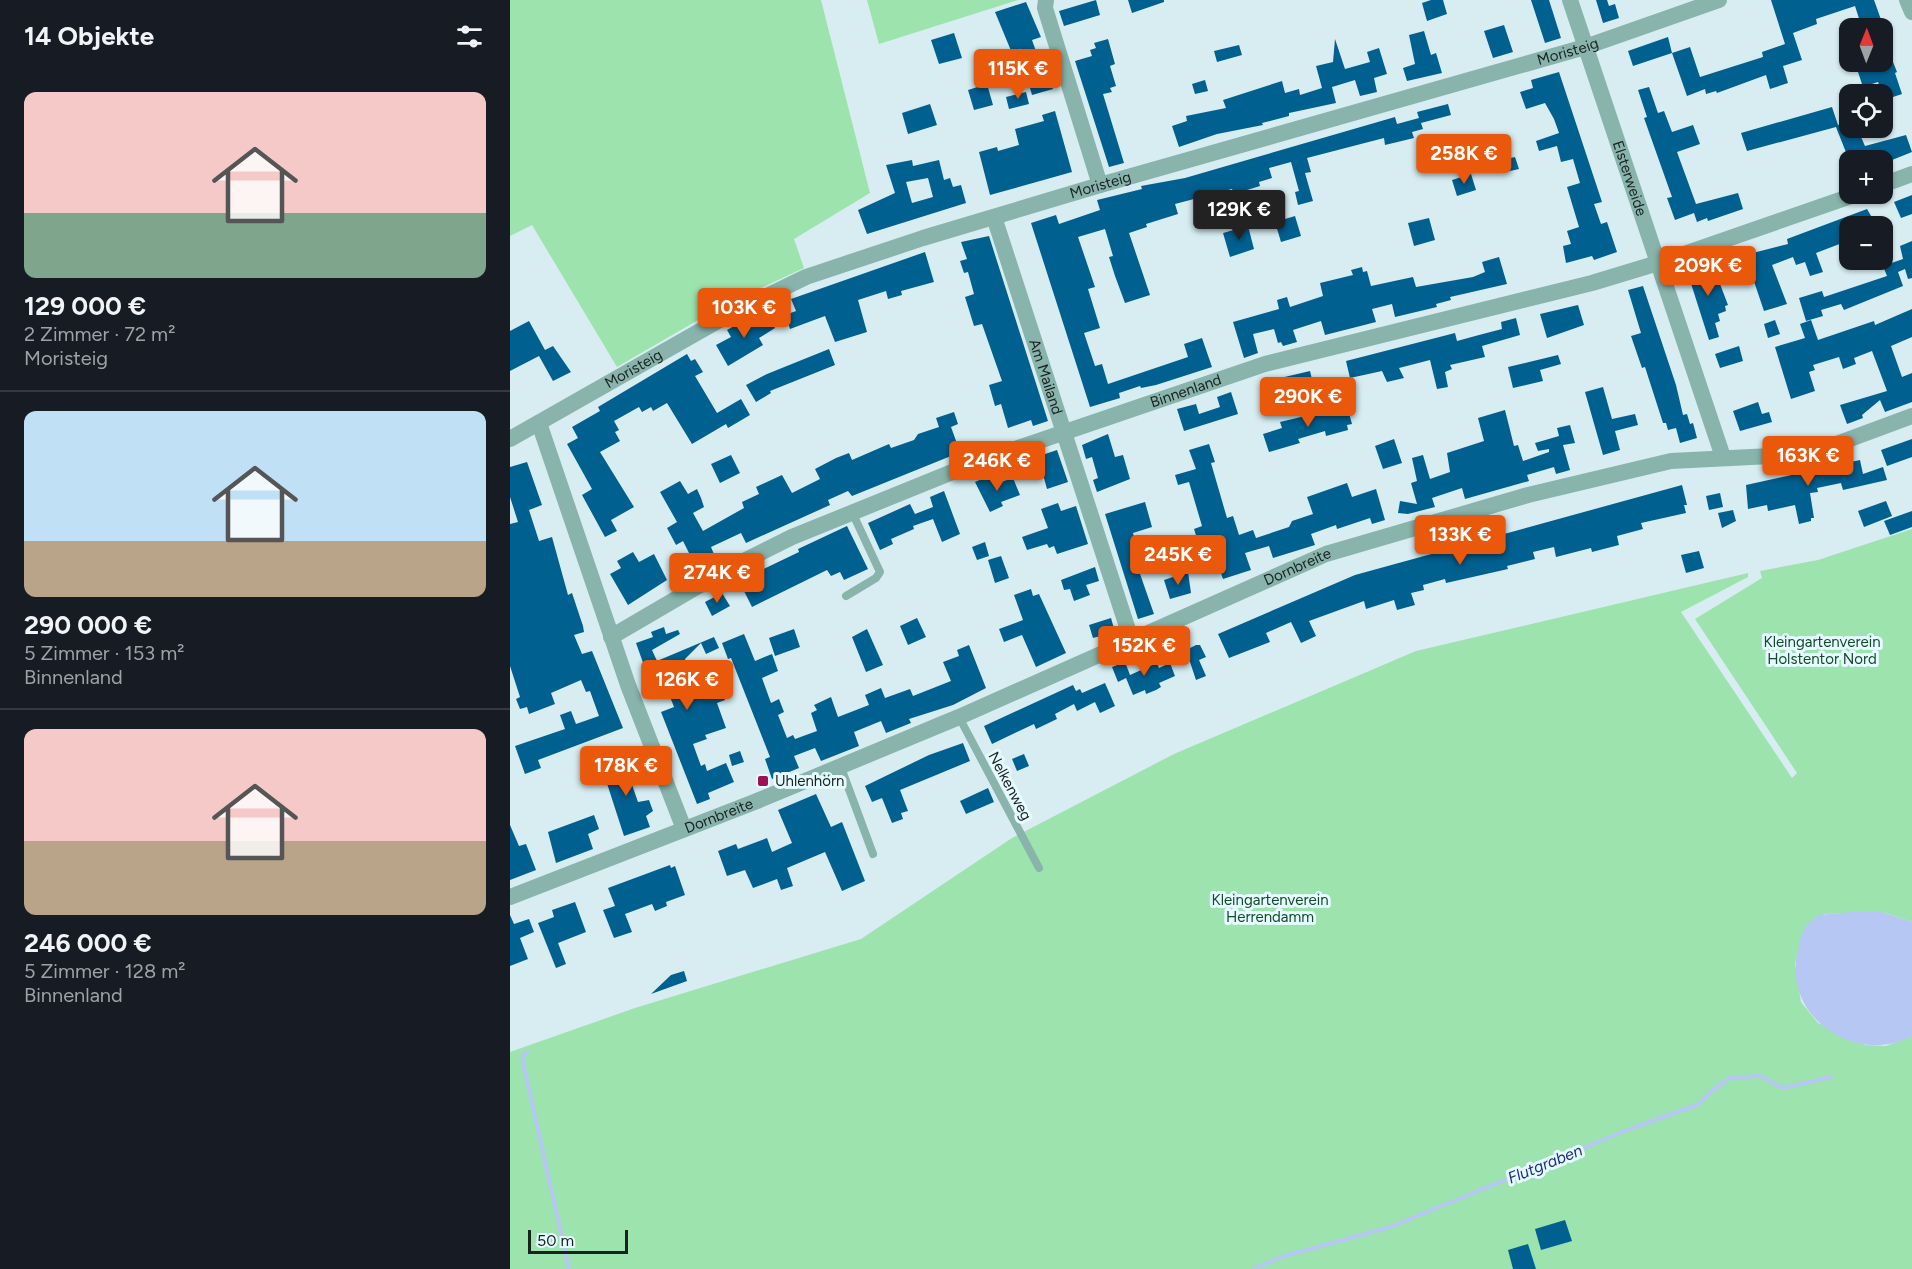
<!DOCTYPE html>
<html lang="de">
<head>
<meta charset="utf-8">
<style>
	:root { --surface:#171b24; --page:#242831; --text:#f1f3f6; --muted:#9ea1a6; --line:#363941; --accent:#ea580c }
	body { margin:0; font-family:Figtree,sans-serif; background:var(--page); color:var(--text); height:100vh; display:flex; flex-direction:column; font-size:22px; white-space:nowrap }
	* { box-sizing:border-box; margin:0 }
	p { font-size:20px; color:var(--muted) }
	.icon { flex:none; width:33px; height:33px; fill:none; stroke:currentColor; stroke-width:2; stroke-linecap:round; stroke-linejoin:round }
	.map { position:relative; flex:1; overflow:hidden }
	.sheet { display:flex; flex-direction:column; background:var(--surface); width:510px }
	.sheet>* { flex:none }
	.needle { width:39px; rotate:1deg }
	.tools { position:absolute; left:1329px; top:18px; display:grid; gap:12px }
	.tools a { display:grid; place-items:center; width:54px; height:54px; border-radius:12px; background:var(--surface); box-shadow:0 2px 4px #0004; font-size:30px }
	.scale { position:absolute; left:18px; bottom:15px; width:100px; box-sizing:border-box; padding-left:6px; border:3px solid #192122; border-top:0; font-size:16px; line-height:21px; white-space:nowrap; color:#192122; -webkit-text-stroke:4px #e5fbff; paint-order:stroke }
	.price { position:absolute; translate:-50% -51px; padding:0 14px; border-radius:6px; background:var(--accent); color:#fff; font-size:20px; line-height:39px; filter:drop-shadow(0 2px 3px #0008) }
	.price::after { content:''; position:absolute; left:50%; top:36px; width:18px; height:14px; margin-left:-9px; background:inherit; clip-path:polygon(0 0,100% 0,50% 100%) }
	.price.on { background:#222; color:#fff }
	ul { padding:0; list-style:none }
	li { display:grid; align-content:center; gap:12px; height:318px; padding:0 24px }
	li+li { border-top:2px solid var(--line) }
	li span { display:grid; place-items:center; height:186px; border-radius:12px; color:#555 }
	li>.icon { margin-inline-start:auto }
	span .icon { width:108px; height:108px; fill:#fffc; stroke-width:1 }
	li b { font-size:26px }
	h2 { display:flex; justify-content:space-between; align-items:center; height:72px; padding:0 24px; font-size:26px }
	main { display:flex; flex:1; min-height:0 }
	.map>svg:first-child { display:block }
	.green { fill:#9de3ad }
	.water { fill:#b7c7f3 }
	.lines { fill:none; stroke-linecap:round; stroke-linejoin:round }
	.stream { stroke:#b7c7f3; stroke-width:4 }
	.building { fill:#006090; fill-rule:evenodd }
	.lane { stroke:#88b4ab; stroke-width:8 }
	.street { stroke:#88b4ab; stroke-width:16 }
	.poi-dot { fill:#a01058; stroke:#e5fbff; stroke-width:2 }
	.labels { text-anchor:middle; dominant-baseline:central; stroke-width:6; stroke-linejoin:round; paint-order:stroke }
	.street-label { font-size:15px; fill:#192122; stroke:#e5fbff }
	.park-label { font-size:15px; fill:#144a27; stroke:#e5fbff }
	.poi-label { font-size:15px; fill:#192122; stroke:#e5fbff; text-anchor:start }
	.water-label { font-size:16px; font-style:italic; fill:#1f2e80; stroke:#e5fbff }
</style>
</head>
<body>
<main>
<section class="sheet">
<h2>14 Objekte<svg class="icon" aria-label="filters" viewBox="0 0 24 24"><path d="M4 7h16M4 17h16"/><circle cx="9" cy="7" r="2"/><circle cx="15" cy="17" r="2"/></svg></h2>
<ul>
<li><span style="background:linear-gradient(#f6c9c9 65%,#7fa58c 0)"><svg class="icon" aria-label="home" viewBox="0 0 24 24"><path d="M3 11l9-7 9 7M6 9v11h12V9"/></svg></span><div><b>129 000 €</b><p>2 Zimmer · 72 m²</p><p>Moristeig</p></div></li>
<li><span style="background:linear-gradient(#bfe0f5 70%,#b9a48a 0)"><svg class="icon" aria-label="home" viewBox="0 0 24 24"><path d="M3 11l9-7 9 7M6 9v11h12V9"/></svg></span><div><b>290 000 €</b><p>5 Zimmer · 153 m²</p><p>Binnenland</p></div></li>
<li><span style="background:linear-gradient(#f6c9c9 60%,#b9a48a 0)"><svg class="icon" aria-label="home" viewBox="0 0 24 24"><path d="M3 11l9-7 9 7M6 9v11h12V9"/></svg></span><div><b>246 000 €</b><p>5 Zimmer · 128 m²</p><p>Binnenland</p></div></li>
</ul>
</section>
<div class="map">
<svg width="1402" height="1269" viewBox="0 0 1402 1269">
	<rect width="100%" height="100%" fill="#d7edf2"/>
	<!-- green -->
	<g class="green">
		<polygon points="0,0 311,0 360,193 284,239 294,268 214,305 107,367 22,225 0,236"/>
		<polygon points="357,0 508,0 369,44"/>
		<polygon points="1402,529 1402,922 1372,912 1314,914 1296,927 1285,964 1291,1002 1308,1023 1355,1045 1376,1046 1402,1036 1402,1269 0,1269 0,1052 125,1008 351,939 502,838 664,754 906,651 1238,573 1238,577 1171,612 1282,778 1287,773 1185,619 1252,578 1250,571 1308,560"/>
	</g>
	<!-- water -->
	<path class="water" d="M 1342,912 L 1372,912 L 1402,922 L 1402,1036 C 1347,1066 1274,1018 1287,955 C 1289,946 1290,936 1295,928 C 1298,924 1304,919 1308,915 Z"/>
	<g class="lines">
		<!-- stream -->
		<g class="stream">
			<polyline points="17,1051 12,1058 59,1269"/>
			<polyline points="743,1269 771,1257 880,1227 1122,1128 1187,1105 1203,1090 1220,1078 1250,1076 1273,1088 1321,1077"/>
		</g>
	</g>
	<!-- building -->
	<g class="building">
		<polygon points="586,0 590,15 554,26 549,11"/>
		<polygon points="618,0 654,0 654,2 622,13"/>
		<polygon points="921,0 933,0 937,14 917,21 912,3"/>
		<polygon points="1021,0 1039,0 1051,38 1035,43"/>
		<polygon points="1086,0 1097,0 1099,6 1105,4 1109,18 1093,23"/>
		<polygon points="1261,0 1364,0 1374,28 1352,28 1345,6 1306,19 1307,24 1283,33 1292,60 1273,66 1278,83 1260,89 1256,75 1207,93 1206,91 1196,94 1195,89 1177,96 1162,53 1180,47 1190,77 1253,57 1252,52 1275,44"/>
		<polygon points="516,2 531,37 522,40 532,68 537,67 543,89 522,95 511,56 504,58 485,12"/>
		<polygon points="994,25 1003,52 983,58 974,31"/>
		<polygon points="914,31 921,55 926,53 932,73 897,81 893,68 905,64 899,35"/>
		<polygon points="444,33 452,58 429,64 421,40"/>
		<polygon points="1372,34 1387,72 1385,73 1392,94 1374,100 1368,82 1353,87 1347,69 1372,62"/>
		<polygon points="1158,37 1162,53 1123,66 1118,51"/>
		<polygon points="598,39 605,64 600,66 606,86 600,88 602,92 593,94 614,163 599,167 565,61 582,56 580,50 586,48 584,43"/>
		<polygon points="825,39 835,69 860,62 857,52 869,48 877,74 864,78 867,92 850,96 845,80 822,87 826,103 779,113 779,116 752,123 753,125 707,134 669,147 662,126 677,121 676,116 716,108 713,100 772,81 775,93 789,89 790,95 812,88 806,66 823,62"/>
		<polygon points="729,45 732,55 707,62 704,51"/>
		<polygon points="1049,72 1092,202 1084,204 1091,224 1097,222 1107,252 1084,260 1082,256 1056,263 1053,246 1061,244 1057,231 1069,227 1057,187 1070,183 1063,159 1051,162 1047,146 1029,151 1026,141 1049,133 1044,119 1035,103 1016,109 1010,92 1023,88 1021,80"/>
		<polygon points="695,80 698,91 685,94 682,84"/>
		<polygon points="477,84 483,105 464,110 458,90"/>
		<polygon points="1139,87 1148,113 1154,111 1162,132 1183,125 1190,144 1167,152 1186,204 1228,193 1233,209 1198,221 1197,218 1187,222 1184,213 1165,220 1157,198 1162,197 1134,118 1137,117 1128,90"/>
		<polygon points="516,92 519,104 499,109 496,97"/>
		<polygon points="420,104 427,125 398,134 392,113"/>
		<polygon points="938,104 941,115 911,123 913,129 902,132 904,138 875,145 874,138 797,158 801,172 795,173 803,201 788,205 785,192 789,191 781,162 759,168 762,178 749,182 750,186 724,194 722,189 665,204 668,214 636,224 637,227 619,233 640,295 615,303 605,276 599,257 603,256 595,229 568,237 585,287 578,289 590,328 574,333 585,366 592,364 598,384 678,357 674,344 692,338 702,367 646,385 631,388 630,386 609,393 610,398 580,407 521,223 546,215 549,224 590,210 587,200 632,189 631,186 675,178 885,117 887,124 909,118 907,112"/>
		<polygon points="1322,107 1328,125 1340,121 1340,128 1347,128 1355,146 1396,135 1402,152 1372,164 1372,160 1339,160 1326,127 1237,151 1231,133"/>
		<polygon points="545,111 562,172 480,195 469,152 487,147 488,151 509,145 505,129 534,121 532,115"/>
		<polygon points="1005,157 1009,169 991,173 988,161"/>
		<path d="M 402,160 L 403,166 L 429,160 L 434,180 L 440,178 L 443,187 L 451,185 L 456,203 L 357,234 L 348,210 L 385,193 L 376,165 ZM 418,178 L 423,197 L 402,203 L 396,182 Z"/>
		<polygon points="961,174 966,190 947,196 942,180"/>
		<polygon points="1402,195 1402,214 1391,218 1384,202"/>
		<polygon points="1357,209 1367,226 1340,226 1340,240 1306,253 1313,272 1300,276 1295,262 1286,265 1283,257 1262,265 1277,304 1254,311 1235,255 1278,244 1277,239"/>
		<polygon points="785,216 791,236 771,242 765,222"/>
		<polygon points="919,218 925,240 904,246 898,223"/>
		<polygon points="738,226 744,249 720,257 713,233"/>
		<polygon points="479,236 538,421 523,426 521,420 498,428 491,404 485,406 479,385 492,381 472,324 464,326 455,297 464,294 458,272 454,273 450,261 457,259 451,242"/>
		<polygon points="1402,241 1402,278 1398,279 1395,269 1388,272 1393,286 1334,310 1331,304 1311,310 1313,316 1296,321 1289,298 1312,291 1314,297 1377,276 1373,266 1393,259 1390,246"/>
		<polygon points="415,252 424,282 391,291 392,295 378,299 376,291 348,300 357,332 325,342 315,316 280,329 275,315 286,311 281,299"/>
		<polygon points="989,257 997,284 940,297 941,300 926,304 927,307 885,317 882,304 862,309 866,322 815,335 811,321 783,330 787,342 773,346 771,342 768,343 764,329 743,334 748,353 734,358 723,322 769,309 767,300 777,297 780,307 813,296 810,283 843,275 841,270 852,267 853,272 857,271 861,286 903,277 906,287 963,277 975,272 972,262"/>
		<polygon points="1202,263 1218,305 1215,306 1216,311 1208,314 1210,321 1205,323 1209,337 1199,340 1177,271"/>
		<polygon points="1133,286 1166,385 1173,415 1177,414 1180,424 1183,423 1187,438 1170,443 1166,428 1158,430 1156,423 1153,423 1135,367 1132,368 1121,336 1131,333 1118,290"/>
		<polygon points="1068,305 1074,325 1037,338 1030,314"/>
		<polygon points="1402,309 1402,337 1381,346 1392,377 1402,373 1402,402 1375,412 1370,400 1352,415 1353,418 1337,424 1330,405 1377,391 1362,351 1344,358 1346,364 1333,369 1329,357 1303,365 1305,370 1299,372 1305,391 1281,399 1265,347 1295,338 1290,324 1301,320 1308,340 1364,321 1365,325"/>
		<polygon points="258,315 265,328 249,338 253,345 218,366 206,345 221,337 217,330 240,317 244,323"/>
		<polygon points="1006,318 1010,335 972,346 975,357 940,365 942,369 935,372 938,387 927,389 920,360 889,368 894,378 877,382 872,371 840,378 836,361 945,333 947,341 969,335 992,329 991,322"/>
		<polygon points="1265,320 1270,334 1258,338 1254,324"/>
		<polygon points="19,321 35,350 43,346 61,372 43,381 29,356 0,371 0,331"/>
		<polygon points="1229,346 1233,361 1210,368 1205,354"/>
		<polygon points="319,349 325,365 260,391 261,393 246,402 236,385 257,374"/>
		<polygon points="177,354 181,361 185,359 193,372 185,376 207,413 231,399 240,415 218,428 216,424 182,444 157,403 143,411 141,407 132,412 129,407 104,421 109,430 105,432 110,441 90,452 124,507 101,520 107,531 95,537 72,495 82,489 57,444 68,438 62,427 90,411 88,407"/>
		<polygon points="1048,355 1051,364 1030,370 1033,381 1003,388 998,367"/>
		<polygon points="800,371 803,383 796,385 797,392 781,397 779,390 770,392 766,379"/>
		<polygon points="1093,387 1102,419 1125,414 1128,425 1105,431 1110,450 1093,455 1075,392"/>
		<polygon points="721,392 728,414 674,431 667,409 686,404 689,414 710,407 707,397"/>
		<polygon points="1248,402 1252,414 1259,412 1262,422 1230,431 1223,411"/>
		<polygon points="837,406 842,424 837,425 838,430 816,436 815,431 788,439 790,443 759,452 753,434 772,428 770,422"/>
		<polygon points="995,410 1004,446 1008,445 1013,461 1039,452 1039,449 1028,451 1025,443 1049,436 1047,428 1060,425 1065,443 1053,445 1060,470 1046,474 1044,467 1017,475 1019,481 955,499 952,488 922,498 925,507 898,514 888,513 890,501 907,504 901,483 907,481 902,458 913,455 920,479 940,472 937,453 974,441 968,418"/>
		<polygon points="444,412 448,424 441,427 449,449 440,453 441,456 342,496 338,491 318,500 320,505 236,543 231,533 201,547 206,559 187,569 173,541 166,545 157,528 167,522 150,492 170,481 178,494 187,489 191,498 194,507 183,513 193,531 234,508 232,502 249,494 246,487 272,475 282,493 310,479 305,469 326,458 339,453 342,460 379,444 381,448 404,440 408,434 429,427 426,418"/>
		<polygon points="598,434 605,457 613,455 620,479 587,492 583,480 588,478 582,457 576,459 572,445"/>
		<polygon points="884,439 892,463 873,469 865,446"/>
		<polygon points="1402,439 1402,457 1377,466 1371,450"/>
		<polygon points="699,444 705,462 701,463 717,518 723,516 729,535 743,530 746,538 779,527 782,521 803,514 797,497 837,483 842,497 866,489 875,520 862,524 860,518 827,529 826,525 801,534 805,545 763,558 759,546 735,553 741,570 713,579 701,545 690,548 684,529 692,526 679,482 668,485 665,475 686,469 679,450"/>
		<polygon points="547,450 558,482 537,489 532,471 507,478 502,465"/>
		<polygon points="221,455 230,473 210,483 201,464"/>
		<polygon points="1350,460 1353,474 1373,467 1377,480 1333,490 1331,483 1307,488 1308,492 1300,493 1304,518 1301,518 1301,521 1289,524 1285,505 1258,511 1257,505 1238,509 1236,485"/>
		<polygon points="17,462 32,505 19,510 29,541 42,537 58,595 62,593 73,626 74,632 64,635 72,654 82,651 113,728 28,760 31,768 15,774 5,746 55,729 50,715 61,711 66,724 89,716 80,691 76,692 71,680 41,693 45,704 19,714 17,707 10,709 6,699 10,697 0,666 0,524 8,522 0,497 0,467"/>
		<polygon points="481,475 485,484 503,478 510,495 491,502 493,506 480,512 465,482"/>
		<polygon points="1172,485 1177,505 1174,505 1176,513 1131,523 1133,529 1107,536 1109,545 1082,552 1081,548 1046,557 1044,547 1023,552 1025,559 997,566 998,569 936,583 935,579 913,585 914,590 901,593 905,605 887,610 884,600 856,609 854,601 799,621 806,636 791,643 781,622 756,633 760,642 719,658 708,634 845,575"/>
		<polygon points="434,491 450,534 432,542 423,519 403,526 404,529 381,539 383,544 370,550 358,523 400,504 405,514 423,507 420,497"/>
		<polygon points="1210,493 1213,507 1199,510 1196,496"/>
		<polygon points="1376,501 1382,516 1354,527 1348,511"/>
		<polygon points="635,502 642,527 623,533 634,569 629,571 644,614 628,619 595,514"/>
		<polygon points="548,503 551,511 566,506 578,544 547,554 544,546 539,548 537,544 517,550 512,537 538,528 531,509"/>
		<polygon points="1223,510 1226,521 1212,528 1208,513"/>
		<polygon points="1402,511 1402,527 1380,535 1374,521"/>
		<polygon points="337,526 358,569 334,580 330,572 321,576 317,570 242,607 232,587 238,584 236,581 244,577 243,574 289,552 288,549"/>
		<polygon points="475,542 479,556 467,560 462,547"/>
		<polygon points="1189,551 1194,568 1176,573 1171,555"/>
		<polygon points="123,552 129,562 144,554 157,580 118,605 100,574 111,568 107,561"/>
		<polygon points="491,556 499,578 485,583 478,560"/>
		<polygon points="585,567 589,581 576,585 580,595 564,601 560,589 554,590 551,580"/>
		<polygon points="678,572 681,593 660,599 654,580"/>
		<polygon points="521,589 523,596 529,594 556,653 526,667 512,635 494,642 489,629 513,620 504,595"/>
		<polygon points="212,593 220,606 202,616 195,602"/>
		<polygon points="407,618 416,637 398,645 390,626"/>
		<polygon points="601,618 605,632 583,638 579,625"/>
		<polygon points="154,627 156,634 168,630 170,634 142,650 147,661 204,637 209,648 196,654 191,643 175,659 187,695 210,687 215,700 207,703 216,728 195,735 197,739 183,744 191,766 195,764 197,771 216,763 224,782 198,793 200,799 187,804 151,712 164,707 155,684 142,688 126,643 143,637 141,632"/>
		<polygon points="284,629 290,647 265,656 259,638"/>
		<polygon points="357,629 373,665 356,672 342,637"/>
		<polygon points="234,634 245,661 262,654 268,671 252,678 261,703 269,699 274,712 268,715 277,738 283,735 285,739 307,731 301,713 307,710 304,705 321,697 328,717 359,705 355,695 371,688 375,698 400,689 403,696 441,681 433,662 449,656 447,650 459,645 476,688 443,705 399,719 401,723 376,733 371,721 344,732 349,746 311,761 305,748 284,756 289,768 262,779 255,759 260,757 221,658 218,659 212,643"/>
		<polygon points="686,645 690,645 696,657 689,660 696,676 686,680 676,650"/>
		<polygon points="615,662 620,675 647,663 649,668 660,663 665,676 649,683 651,687 646,690 636,694 635,690 623,695 616,678 608,682 602,667"/>
		<polygon points="595,683 605,706 590,713 585,702 567,711 564,704 545,714 547,719 526,729 524,724 482,744 474,726 563,685 566,691 570,689 572,693"/>
		<polygon points="453,743 460,761 390,790 398,811 391,813 393,819 382,823 372,798 362,802 355,786 419,755"/>
		<polygon points="110,750 128,802 139,800 143,811 136,816 140,827 114,836 92,768 102,765 98,754"/>
		<polygon points="230,751 234,762 222,766 219,755"/>
		<polygon points="514,754 519,766 507,771 502,759"/>
		<polygon points="478,788 484,802 456,814 450,801"/>
		<polygon points="306,794 321,827 332,822 355,881 332,891 315,852 277,868 283,886 271,890 267,879 243,888 235,870 217,876 208,851 226,844 228,849 257,838 262,852 282,843 268,810"/>
		<polygon points="84,815 89,829 78,834 83,849 46,863 38,832"/>
		<polygon points="0,825 9,846 16,844 26,870 0,880"/>
		<polygon points="160,865 161,868 165,866 175,895 156,902 157,906 145,911 142,904 115,914 122,932 104,938 93,910 105,906 98,888"/>
		<polygon points="65,902 76,932 48,943 56,964 46,968 28,923 44,917 42,910"/>
		<polygon points="0,915 4,924 19,919 24,932 10,938 18,959 0,966"/>
		<polygon points="174,971 177,981 141,994 161,975"/>
		<polygon points="1055,1220 1062,1241 1031,1250 1025,1229"/>
		<polygon points="1018,1244 1026,1269 1003,1269 998,1250"/>
	</g>
	<g class="lines">
		<!-- lane -->
		<g class="lane">
			<polyline points="336,596 366,578 370,572 342,512"/>
			<polyline points="449,717 529,868"/>
			<polyline points="330,765 363,854"/>
		</g>
		<!-- street -->
		<g class="street">
			<polyline points="536,0 535,8 590,185"/>
			<path id="s1" d="M 1060,0 L 1213,457"/>
			<polyline points="1397,0 1402,12"/>
			<polyline points="1372,185 1402,174"/>
			<path id="s2" d="M 484,217 L 621,639"/>
			<polyline points="29,423 118,685 174,829"/>
			<path id="s3" d="M 0,439 L 220,314 L 296,277 L 413,238 L 590,185 L 1075,47 L 1209,0"/>
			<path id="s4" d="M 101,637 L 212,572 L 282,537 L 467,462 L 755,364 L 1082,283 L 1148,263 L 1347,194"/>
			<path id="s5" d="M 0,897 L 247,801 L 449,717 L 816,554 L 1018,495 L 1161,461 L 1261,456 L 1313,449 L 1402,416"/>
		</g>
	</g>
	<!-- markers -->
	<rect class="poi-dot" x="247" y="775" width="12" height="12" rx="3"/>
	<g class="labels">
		<!-- street labels -->
		<g class="street-label">
			<text stroke="none"><textPath href="#s3" startOffset="1132">Moristeig</textPath></text>
			<text stroke="none"><textPath href="#s1" startOffset="188">Elsterweide</textPath></text>
			<text stroke="none"><textPath href="#s3" startOffset="646">Moristeig</textPath></text>
			<text stroke="none"><textPath href="#s3" startOffset="142">Moristeig</textPath></text>
			<text stroke="none"><textPath href="#s2" startOffset="168">Am Mailand</textPath></text>
			<text stroke="none"><textPath href="#s4" startOffset="627">Binnenland</textPath></text>
			<text stroke="none"><textPath href="#s5" startOffset="854">Dornbreite</textPath></text>
			<text transform="translate(500 786) rotate(62)">Nelkenweg</text>
			<text stroke="none"><textPath href="#s5" startOffset="224">Dornbreite</textPath></text>
		</g>
		<!-- park labels -->
		<g class="park-label">
			<text x="1312" y="642">Kleingartenverein<tspan x="1312" dy="17">Holstentor Nord</tspan></text>
			<text x="760" y="900">Kleingartenverein<tspan x="760" dy="17">Herrendamm</tspan></text>
		</g>
		<!-- poi labels -->
		<g class="poi-label">
			<text x="265" y="781">Uhlenhörn</text>
		</g>
		<!-- water labels -->
		<g class="water-label">
			<text transform="translate(1035 1164) rotate(-22)">Flutgraben</text>
		</g>
	</g>
</svg>
<div class="tools">
<a><svg class="needle" viewBox="-14 -14 28 28"><path d="M0-13l5 13h-10z" fill="#e53935"/><path d="M0 13l5-13h-10z" fill="#9ea1a6"/></svg></a>
<a><svg class="icon" aria-label="locate" viewBox="0 0 24 24"><circle cx="12" cy="12" r="6"/><path d="M12 2v4M12 18v4M2 12h4M18 12h4"/></svg></a>
<a>+</a>
<a>−</a>
</div>
<div class="scale">50 m</div>
<b class="price" style="left:508px;top:100px">115K €</b>
<b class="price" style="left:954px;top:185px">258K €</b>
<b class="price on" style="left:729px;top:241px">129K €</b>
<b class="price" style="left:1198px;top:297px">209K €</b>
<b class="price" style="left:234px;top:339px">103K €</b>
<b class="price" style="left:798px;top:428px">290K €</b>
<b class="price" style="left:1298px;top:487px">163K €</b>
<b class="price" style="left:487px;top:492px">246K €</b>
<b class="price" style="left:950px;top:566px">133K €</b>
<b class="price" style="left:668px;top:586px">245K €</b>
<b class="price" style="left:207px;top:604px">274K €</b>
<b class="price" style="left:634px;top:677px">152K €</b>
<b class="price" style="left:177px;top:711px">126K €</b>
<b class="price" style="left:116px;top:797px">178K €</b>
</div>
</main>
</body>
</html>
